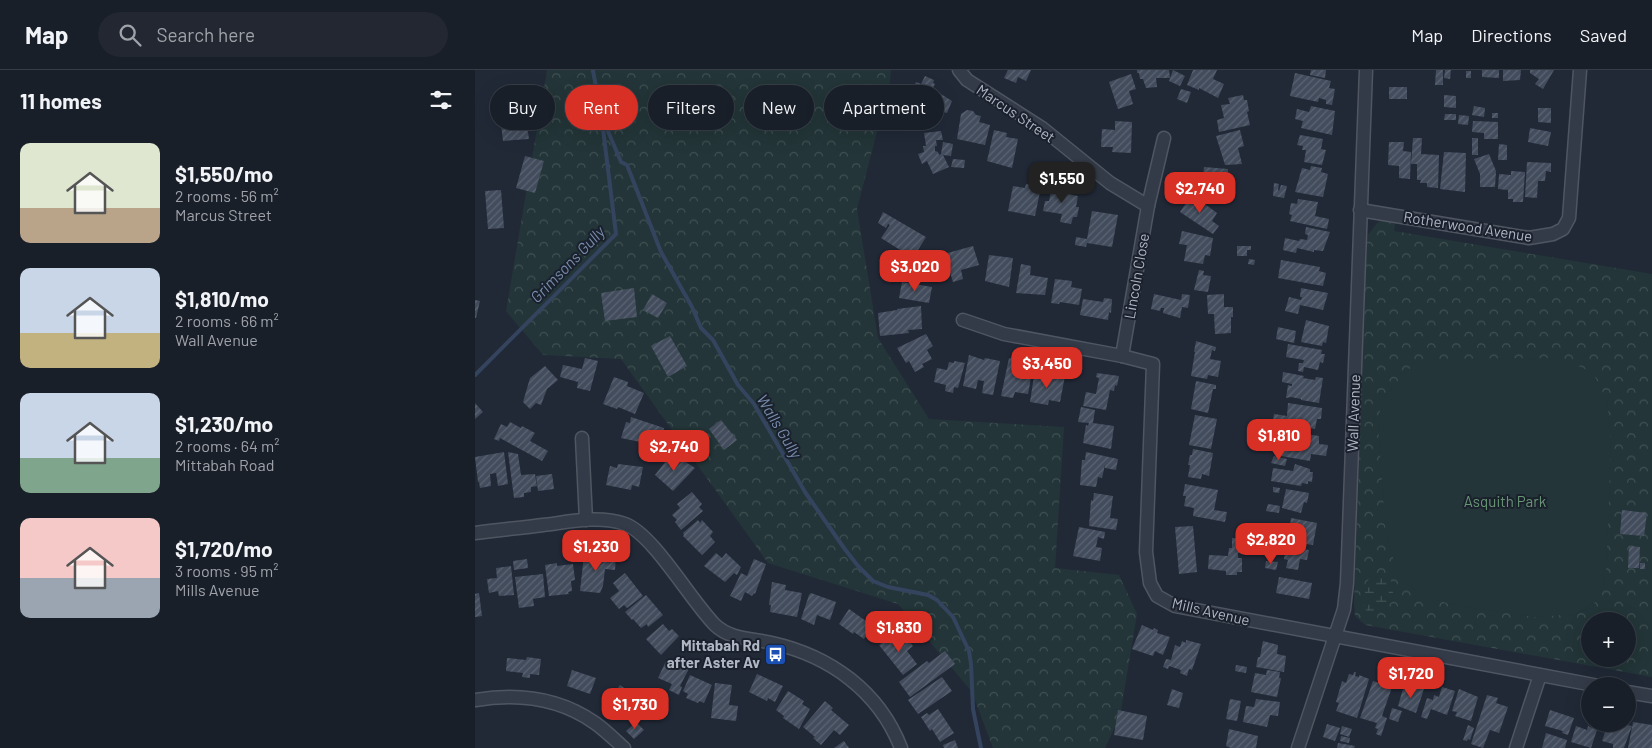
<!DOCTYPE html>
<html lang="en">
<head>
<meta charset="utf-8">
<style>
	:root { --surface:#191f29; --page:#222731; --text:#f1f3f6; --muted:#9fa2a8; --line:#373d46; --accent:#d93025 }
	body { margin:0; font-family:Barlow,sans-serif; background:var(--page); color:var(--text); height:100vh; display:flex; flex-direction:column; font-size:19px; white-space:nowrap }
	* { box-sizing:border-box; margin:0 }
	p { font-size:16px; color:var(--muted) }
	.icon { flex:none; width:28px; height:28px; fill:none; stroke:currentColor; stroke-width:2; stroke-linecap:round; stroke-linejoin:round }
	.map { position:relative; flex:1; overflow:hidden }
	.drawer { display:flex; flex-direction:column; background:var(--surface); width:475px }
	.drawer>* { flex:none }
	.banner { position:absolute; left:15px; top:15px; width:475px; height:45px; display:flex; gap:10px }
	.controls { position:absolute; left:1106px; top:542px; display:grid; gap:10px }
	.controls a { display:grid; place-items:center; width:55px; height:55px; border-radius:50%; background:var(--surface); box-shadow:0 5px 20px #0002,0 0 0 1px var(--line); font-size:25px }
	.price { position:absolute; translate:-50% -42px; padding:0 11px; border-radius:10px; background:var(--accent); color:#fff; font-size:16px; line-height:32px; filter:drop-shadow(0 1px 2px #0008) }
	.price::after { content:''; position:absolute; left:50%; top:30px; width:15px; height:11px; margin-left:-8px; background:inherit; clip-path:polygon(0 0,100% 0,50% 100%) }
	.price.current { background:#222; color:#fff }
	ul { padding:0; list-style:none }
	li { display:flex; align-items:center; gap:15px; height:125px; padding:0 20px }
	li span { display:grid; place-items:center; flex:none; width:140px; height:100px; border-radius:10px; color:#555 }
	li>.icon { margin-inline-start:auto }
	span .icon { width:60px; height:60px; fill:#fffc; stroke-width:1 }
	li b { font-size:21px }
	h2 { display:flex; justify-content:space-between; align-items:center; height:60px; padding:0 20px; font-size:21px }
	.tag { padding:0 18px; border-radius:22px; background:var(--surface); box-shadow:0 5px 20px #0002,0 0 0 1px var(--line); font-size:18px; line-height:45px }
	.tag.current { background:var(--accent); color:#fff }
	header { display:flex; align-items:center; gap:30px; box-sizing:border-box; height:70px; padding:0 25px; background:var(--surface); border-bottom:1px solid var(--line) }
	header strong { font-size:24px }
	nav { display:flex; gap:28px; margin-inline-start:auto; font-size:18px }
	.search { width:350px; height:45px; background:var(--page); display:flex; align-items:center; gap:12px; box-sizing:border-box; padding:0 18px; border-radius:28px; color:var(--muted); font-size:19px }
	main { display:flex; flex:1; min-height:0 }
	.map>svg:first-child { display:block }
	.forest { fill:url(#forest-crowns); fill-rule:evenodd }
	.wetland { fill:url(#wetland-marsh) }
	.pitch { fill:#233538 }
	.lines { fill:none; stroke-linecap:round; stroke-linejoin:round }
	.stream { stroke:#35445e; stroke-width:4 }
	.building { fill:url(#building-hatch) }
	.minor-casing { stroke:#4f5662; stroke-width:15 }
	.minor { stroke:#343b48; stroke-width:12 }
	.labels { text-anchor:middle; dominant-baseline:central; stroke-width:4; stroke-linejoin:round; paint-order:stroke }
	.street-label { font-size:15px; fill:#afb6c4; stroke:#1a212c }
	.park-label { font-size:15px; fill:#679474; stroke:#1a212c }
	.poi-label { font-size:15px; font-weight:bold; fill:#afb6c4; stroke:#1a212c; text-anchor:end }
	.water-label { font-size:16px; font-style:italic; fill:#778cac; stroke:#1a212c }
</style>
</head>
<body>
<header>
<strong>Map</strong>
<div class="search"><svg class="icon" aria-label="search" viewBox="0 0 24 24"><circle cx="10" cy="10" r="6"/><path d="M15 15l6 6"/></svg>Search here</div>
<nav><a>Map</a><a>Directions</a><a>Saved</a></nav>
</header>
<main>
<section class="drawer">
<h2>11 homes<svg class="icon" aria-label="filters" viewBox="0 0 24 24"><path d="M4 7h16M4 17h16"/><circle cx="9" cy="7" r="2"/><circle cx="15" cy="17" r="2"/></svg></h2>
<ul>
<li><span style="background:linear-gradient(#dfe7d0 65%,#b9a48a 0)"><svg class="icon" aria-label="home" viewBox="0 0 24 24"><path d="M3 11l9-7 9 7M6 9v11h12V9"/></svg></span><div><b>$1,550/mo</b><p>2 rooms · 56 m²</p><p>Marcus Street</p></div></li>
<li><span style="background:linear-gradient(#c9d6e8 65%,#c2b280 0)"><svg class="icon" aria-label="home" viewBox="0 0 24 24"><path d="M3 11l9-7 9 7M6 9v11h12V9"/></svg></span><div><b>$1,810/mo</b><p>2 rooms · 66 m²</p><p>Wall Avenue</p></div></li>
<li><span style="background:linear-gradient(#c9d6e8 65%,#7fa58c 0)"><svg class="icon" aria-label="home" viewBox="0 0 24 24"><path d="M3 11l9-7 9 7M6 9v11h12V9"/></svg></span><div><b>$1,230/mo</b><p>2 rooms · 64 m²</p><p>Mittabah Road</p></div></li>
<li><span style="background:linear-gradient(#f6c9c9 60%,#9aa5b1 0)"><svg class="icon" aria-label="home" viewBox="0 0 24 24"><path d="M3 11l9-7 9 7M6 9v11h12V9"/></svg></span><div><b>$1,720/mo</b><p>3 rooms · 95 m²</p><p>Mills Avenue</p></div></li>
</ul>
</section>
<div class="map">
<svg width="1177" height="678" viewBox="0 0 1177 678">
	<defs>
		<pattern id="forest-crowns" width="20" height="18" patternUnits="userSpaceOnUse" patternTransform="scale(1.25)"><rect width="20" height="18" fill="#233538"/><path d="M2 6a3 3 0 1 1 6 0M12 15a3 3 0 1 1 6 0" fill="none" stroke="#405053"/></pattern>
		<pattern id="wetland-marsh" width="20" height="14" patternUnits="userSpaceOnUse" patternTransform="scale(1.25)"><rect width="20" height="14" fill="#233538"/><path d="M1 5h8M5 5V1M11 12h8M15 12V8" fill="none" stroke="#405053"/></pattern>
		<pattern id="building-hatch" width="6" height="6" patternUnits="userSpaceOnUse" patternTransform="scale(1.25)"><rect width="6" height="6" fill="#424c5c"/><path d="M-1 1l2-2M0 6l6-6M5 7l2-2" fill="none" stroke="#5b6472"/></pattern>
	</defs>
	<rect width="100%" height="100%" fill="#212937"/>
	<!-- forest -->
	<g class="forest">
		<polygon points="72,0 416,0 415,11 382,139 403,268 454,349 589,357 580,498 644,505 662,544 645,646 630,678 518,678 497,622 423,534 293,493 146,289 68,285 31,241"/>
		<path d="M 909,150 L 920,153 L 919,161 L 1177,204 L 1177,607 L 890,555 L 880,546 L 879,533 L 892,166 L 903,152 ZM 1115,551 L 1152,551 L 1152,589 L 1115,589 Z"/>
	</g>
	<!-- wetland -->
	<path class="wetland" d="M 901,504 L 916,511 C 923,529 911,534 901,546 L 896,547 C 885,537 890,523 893,510 Z"/>
	<!-- pitch -->
	<polygon class="pitch" points="1086,288 1118,303 1132,331 1136,373 1131,505 1125,528 1113,538 1102,544 1059,547 983,536 946,526 923,503 911,465 903,355 907,329 938,295 962,289"/>
	<g class="lines">
		<!-- stream -->
		<g class="stream">
			<polyline points="118,1 127,47 146,92 152,95 186,182 217,237 226,258 238,270 263,315 279,334 330,422 369,478 383,496 398,511 413,517 453,525 462,530 478,547 494,581 496,594 498,639 506,678"/>
			<polyline points="0,305 141,164 127,51"/>
		</g>
	</g>
	<!-- building -->
	<g class="building">
		<polygon points="533,0 556,0 551,11 543,7 541,13 529,8"/>
		<polygon points="662,0 694,0 695,8 681,8 682,17 671,18 668,9 665,9 664,3 662,3"/>
		<polygon points="698,0 710,6 705,16 694,11"/>
		<polygon points="718,0 742,0 738,9 749,14 743,28 724,18 724,20 712,15"/>
		<polygon points="836,0 851,0 850,8 835,5"/>
		<polygon points="961,0 968,0 968,15 960,15"/>
		<polygon points="970,0 976,0 975,9 969,8"/>
		<polygon points="1007,0 1024,0 1024,8 1007,7"/>
		<polygon points="1028,0 1046,0 1045,10 1028,11"/>
		<polygon points="1055,0 1079,0 1068,19 1060,14 1064,9 1055,3"/>
		<rect x="991" y="1" width="5" height="7"/>
		<polygon points="820,3 856,11 854,18 860,19 857,35 851,34 851,30 844,28 843,32 815,26"/>
		<polygon points="656,4 661,19 654,21 658,34 643,39 634,12"/>
		<polygon points="450,6 459,10 458,13 460,14 458,19 477,31 472,43 465,41 458,58 447,54 451,45 436,39 439,31 437,31 440,24 436,22 441,12 446,14"/>
		<rect x="914" y="17" width="18" height="12"/>
		<polygon points="706,19 716,22 712,33 702,29"/>
		<polygon points="47,25 48,43 50,43 54,69 28,71 24,37 38,36 38,26"/>
		<polygon points="768,25 769,30 772,30 774,41 772,42 775,55 744,62 742,50 749,48 746,35 755,34 753,28"/>
		<polygon points="969,25 981,26 981,38 969,37"/>
		<polygon points="836,36 860,41 857,65 826,58 828,51 820,49 822,39 834,42"/>
		<polygon points="999,36 1010,38 1009,47 997,45"/>
		<polygon points="1063,38 1076,38 1076,53 1063,52"/>
		<polygon points="492,40 498,41 501,45 506,46 504,52 515,55 510,75 482,69 486,44"/>
		<rect x="1017" y="43" width="6" height="5"/>
		<polygon points="970,44 981,44 981,50 969,50"/>
		<polygon points="984,45 994,46 993,55 983,54"/>
		<polygon points="640,51 657,52 656,83 637,82 638,77 626,77 627,59 640,60"/>
		<polygon points="998,51 1023,52 1023,69 1009,69 1009,63 997,62"/>
		<polygon points="1055,58 1076,62 1073,76 1053,72"/>
		<polygon points="519,60 532,63 531,67 543,69 537,98 512,91"/>
		<polygon points="765,60 769,76 763,78 767,94 750,95 741,66"/>
		<polygon points="466,61 468,70 461,70 462,76 460,76 460,81 463,82 464,85 466,84 468,72 478,74 476,86 468,85 474,97 458,104 452,91 447,94 443,84 449,82 448,76 451,76 449,63"/>
		<polygon points="825,65 848,69 846,79 851,80 847,95 829,92 831,80 827,80 828,76 822,75"/>
		<polygon points="938,68 947,68 946,84 964,85 963,118 952,117 952,113 945,113 946,110 942,110 942,94 936,94"/>
		<rect x="997" y="68" width="6" height="17"/>
		<polygon points="914,72 929,72 928,81 936,82 935,109 924,108 924,96 913,95"/>
		<polygon points="1024,74 1032,75 1032,90 1023,90"/>
		<polygon points="969,82 991,83 990,122 965,119"/>
		<polygon points="1014,84 1021,101 1020,117 1005,117 1005,104 999,89"/>
		<polygon points="50,86 69,91 60,123 41,118"/>
		<polygon points="478,89 490,90 489,98 476,97"/>
		<polygon points="1052,92 1076,93 1076,102 1071,101 1070,111 1063,111 1062,128 1050,127"/>
		<polygon points="836,96 847,98 846,102 853,104 848,127 820,122 827,98 835,100"/>
		<polygon points="729,97 753,99 751,116 760,117 759,127 726,124"/>
		<polygon points="1036,101 1050,102 1048,132 1038,132 1038,129 1033,129 1033,120 1023,119 1024,104 1036,105"/>
		<polygon points="575,113 584,115 583,122 603,126 601,137 604,137 602,147 598,147 596,154 585,152 587,144 568,141 570,131 574,131 576,122 573,122"/>
		<polygon points="799,113 804,114 803,120 804,121 806,115 812,116 809,128 798,126"/>
		<polygon points="551,114 566,117 560,146 533,141 538,116 550,118"/>
		<polygon points="26,120 29,158 13,159 10,121"/>
		<polygon points="715,127 721,131 723,129 742,143 737,151 744,156 738,164 705,142"/>
		<polygon points="823,129 843,132 840,146 854,149 852,159 815,151 817,145 814,144 816,133 822,134"/>
		<polygon points="617,141 643,145 637,177 612,173 611,177 600,175 601,167 612,169"/>
		<polygon points="408,142 451,167 438,188 406,168 415,155 413,154 411,158 403,153"/>
		<polygon points="831,157 855,162 848,181 839,180 839,182 822,178 821,183 808,180 810,168 824,171 825,169 832,170 833,165 830,164"/>
		<polygon points="707,161 738,168 735,186 730,185 728,194 709,191 712,175 704,174"/>
		<polygon points="498,176 504,195 486,200 488,209 478,212 469,184"/>
		<polygon points="762,176 776,176 776,180 772,180 772,186 762,186"/>
		<polygon points="514,185 538,188 534,217 510,211"/>
		<polygon points="774,189 780,190 779,195 773,194"/>
		<polygon points="806,190 845,197 844,201 851,203 848,216 803,208"/>
		<polygon points="546,194 556,196 555,205 573,208 570,225 541,223"/>
		<polygon points="724,200 729,201 728,205 736,206 733,222 719,220"/>
		<polygon points="580,209 597,211 596,217 607,219 604,235 585,232 584,234 576,233"/>
		<polygon points="427,212 457,217 454,233 424,228"/>
		<polygon points="159,218 162,247 130,251 126,223"/>
		<polygon points="826,218 853,223 848,240 825,235 823,244 810,241 814,227 826,230 827,227 825,227"/>
		<polygon points="177,224 192,233 183,248 168,240"/>
		<polygon points="679,224 706,230 707,224 715,225 713,238 707,237 705,248 688,243 689,238 686,238 685,241 676,239"/>
		<polygon points="749,224 749,237 758,237 758,247 756,247 756,263 740,264 739,244 733,244 732,225"/>
		<polygon points="629,228 637,229 636,243 634,242 633,250 605,245 608,229 628,232"/>
		<polygon points="0,230 5,231 1,248 0,248"/>
		<polygon points="446,236 447,259 433,260 434,263 405,266 403,243 422,240 422,239"/>
		<polygon points="831,250 854,256 851,273 848,272 847,276 826,272"/>
		<polygon points="803,257 821,261 819,273 801,269"/>
		<polygon points="451,264 458,276 452,280 457,289 447,294 449,297 440,302 434,291 431,293 422,278"/>
		<polygon points="195,266 212,296 193,307 176,276"/>
		<polygon points="721,271 741,277 740,281 737,280 735,289 746,291 743,307 733,305 732,309 716,306 720,282 719,282"/>
		<polygon points="813,274 847,280 846,284 850,284 848,293 845,292 843,300 829,297 828,302 823,301 824,293 828,293 829,290 811,287"/>
		<polygon points="494,285 509,290 510,288 525,291 518,325 507,323 509,311 503,310 501,319 488,316"/>
		<polygon points="110,288 123,291 115,321 102,318 103,312 85,307 88,295 107,299"/>
		<polygon points="534,288 546,290 545,295 558,297 553,324 540,322 538,328 526,326"/>
		<polygon points="479,291 490,293 483,318 479,317 478,323 470,321 471,315 459,312 462,298 472,300 474,292 479,293"/>
		<polygon points="70,296 83,310 72,319 66,335 61,333 55,339 48,332 55,308"/>
		<polygon points="808,302 829,306 828,308 840,310 841,307 848,308 844,333 826,330 826,329 816,327 811,328 813,315 817,316 817,314 807,312"/>
		<polygon points="622,303 644,306 642,316 640,315 639,321 635,320 631,340 608,336 611,322 621,324 624,308 621,307"/>
		<polygon points="581,304 590,306 585,332 574,330 573,335 555,332 559,306 580,306"/>
		<polygon points="139,307 153,312 152,316 169,323 160,344 143,337 142,339 128,334"/>
		<polygon points="721,311 741,315 741,319 738,319 733,343 716,339"/>
		<polygon points="0,333 8,342 0,349"/>
		<polygon points="813,333 847,338 846,349 842,349 840,359 810,354 809,358 797,356 799,344 812,346"/>
		<polygon points="606,337 620,340 618,353 639,356 636,379 608,373 611,355 613,356 614,353 603,352"/>
		<polygon points="720,345 742,349 736,379 714,375"/>
		<polygon points="156,347 189,358 185,372 182,371 181,373 176,372 175,374 146,368 151,352 155,353"/>
		<polygon points="246,350 262,370 249,380 234,359"/>
		<polygon points="35,352 46,358 47,356 60,363 55,371 73,381 67,391 25,368 24,371 19,369 26,354 32,357"/>
		<polygon points="804,360 844,366 844,374 853,375 851,386 836,384 835,391 800,385"/>
		<polygon points="718,379 738,383 734,406 727,404 726,409 713,407 715,395 713,395 715,385 717,385"/>
		<polygon points="29,382 33,414 23,416 21,403 15,404 16,416 5,418 4,412 3,412 0,387"/>
		<polygon points="33,382 43,384 46,405 60,404 62,416 56,417 56,422 49,423 49,427 39,428"/>
		<polygon points="611,382 643,389 641,400 630,398 630,395 627,408 623,407 621,417 605,415 607,390 610,390"/>
		<polygon points="197,383 220,398 198,421 180,405"/>
		<polygon points="799,386 812,389 810,396 796,393"/>
		<polygon points="143,394 168,397 164,417 157,415 156,420 131,415 135,396 142,398"/>
		<polygon points="820,394 835,399 835,402 838,402 837,412 833,411 833,414 827,413 826,416 796,411 798,398 818,401"/>
		<polygon points="77,404 79,419 63,421 61,406"/>
		<polygon points="710,414 743,420 739,440 752,442 750,452 718,446 719,438 709,436 711,426 708,426"/>
		<polygon points="798,417 805,418 804,423 798,422"/>
		<polygon points="811,419 834,423 832,433 829,432 826,443 807,438"/>
		<polygon points="217,422 227,434 224,437 228,441 206,460 200,452 202,450 197,445 205,438 202,434"/>
		<polygon points="619,423 638,426 635,448 643,449 641,460 614,456 616,430 618,431"/>
		<polygon points="793,434 805,436 804,443 791,441"/>
		<polygon points="1147,440 1172,443 1169,466 1145,464"/>
		<polygon points="816,448 842,453 838,475 817,472 820,456 815,456"/>
		<polygon points="223,450 225,453 227,450 238,462 235,466 240,472 227,485 208,466 209,465 208,463"/>
		<polygon points="799,455 812,457 809,473 796,471"/>
		<polygon points="718,456 722,502 704,504 700,457"/>
		<polygon points="604,457 630,462 629,469 623,467 621,477 627,478 625,491 598,486"/>
		<polygon points="757,468 768,468 767,483 763,483 763,488 767,488 767,502 762,502 762,505 751,505 751,501 733,499 734,485 753,486 754,478 757,478"/>
		<polygon points="811,476 834,480 832,490 825,489 823,500 811,498 813,490 809,489"/>
		<polygon points="1154,476 1165,477 1164,498 1153,498"/>
		<polygon points="127,483 141,485 140,500 130,499 128,516 125,523 105,521 109,485 127,486"/>
		<polygon points="241,483 247,488 251,483 266,497 262,505 259,503 250,512 229,496"/>
		<polygon points="52,489 53,498 39,500 38,491"/>
		<polygon points="279,489 291,494 280,524 279,523 277,526 270,522 266,531 255,526 266,503 272,506"/>
		<polygon points="791,491 803,492 801,500 790,498"/>
		<polygon points="82,493 82,496 98,494 100,510 96,511 97,521 93,522 94,524 74,526 70,495"/>
		<rect x="1165" y="493" width="5" height="6"/>
		<polygon points="36,496 39,525 24,526 23,521 14,523 12,509 22,508 21,498"/>
		<polygon points="150,503 168,526 152,538 149,535 144,539 135,528 144,521 138,513"/>
		<polygon points="68,504 70,527 58,529 59,536 44,538 40,507"/>
		<polygon points="804,507 837,513 834,529 801,523"/>
		<polygon points="297,512 311,515 310,520 327,523 322,547 295,542 296,535 294,535"/>
		<polygon points="4,523 7,546 0,547 0,524"/>
		<polygon points="336,523 361,532 355,550 342,545 339,555 326,549 334,525"/>
		<polygon points="171,525 188,545 173,557 172,554 166,558 158,549 157,550 150,542"/>
		<polygon points="374,539 398,556 389,569 379,562 378,564 364,554"/>
		<polygon points="188,554 194,561 197,559 204,566 186,585 171,569"/>
		<polygon points="667,555 678,560 679,558 683,560 682,563 695,567 688,585 680,581 678,586 657,579"/>
		<polygon points="418,564 425,571 430,567 438,576 432,581 442,594 428,605 404,575"/>
		<polygon points="711,570 726,574 717,600 714,599 712,606 705,603 706,600 694,596 693,599 688,597 691,589 696,590 700,575 705,577 707,571 711,573"/>
		<polygon points="788,571 803,575 802,584 811,586 809,602 781,597 783,587 785,587"/>
		<polygon points="470,581 480,594 435,627 424,612 452,591 454,593"/>
		<polygon points="203,585 218,591 205,616 207,617 204,625 194,620 197,614 183,608 191,591 198,595"/>
		<polygon points="52,587 66,589 64,605 55,604 55,608 47,607 48,603 31,601 32,588 51,590"/>
		<polygon points="761,595 772,597 771,603 760,601"/>
		<polygon points="97,600 121,608 115,624 92,616"/>
		<polygon points="792,600 805,602 804,608 806,608 802,627 776,622 780,603 791,605"/>
		<polygon points="879,602 881,602 880,606 884,607 884,605 894,609 882,648 861,641 864,633 861,632 867,611 871,613 874,604 878,605"/>
		<polygon points="282,604 308,616 300,632 293,628 292,631 274,622"/>
		<polygon points="215,605 237,615 229,633 224,631 223,633 211,628 213,624 208,621"/>
		<polygon points="467,607 477,621 443,644 433,630"/>
		<polygon points="898,611 917,617 907,646 912,648 906,666 901,664 903,659 900,658 902,653 885,648"/>
		<polygon points="240,613 257,615 254,635 263,636 261,651 236,648"/>
		<polygon points="145,615 155,622 152,625 160,631 162,628 171,634 159,651 133,632"/>
		<polygon points="936,615 949,619 941,643 923,636 928,619 934,621"/>
		<polygon points="967,617 980,621 972,645 956,639 952,649 946,647 952,628 958,630 959,625 964,627"/>
		<polygon points="697,619 708,623 704,638 692,635"/>
		<polygon points="984,619 1003,627 996,651 980,646 982,642 977,641"/>
		<polygon points="313,621 329,631 327,634 335,639 324,659 308,648 309,646 301,640"/>
		<polygon points="1012,625 1023,628 1021,633 1033,637 1024,663 1015,660 1008,678 996,674"/>
		<polygon points="755,629 766,631 762,651 751,649"/>
		<polygon points="781,629 805,632 803,646 795,645 792,657 768,652 771,636 779,637"/>
		<polygon points="350,631 358,638 356,640 374,655 365,665 359,660 346,675 338,668 340,667 328,657"/>
		<polygon points="917,638 927,641 923,652 914,649"/>
		<polygon points="463,639 479,663 465,672 457,659 455,661 446,647 452,643 454,645"/>
		<polygon points="643,640 672,646 668,670 639,665"/>
		<polygon points="1075,640 1099,648 1093,665 1087,663 1088,661 1070,656"/>
		<polygon points="161,652 169,660 159,669 151,661"/>
		<polygon points="1158,652 1177,655 1177,678 1153,678"/>
		<polygon points="852,654 865,658 860,671 848,667"/>
		<polygon points="1133,654 1146,656 1147,654 1157,656 1149,678 1138,678 1138,674 1127,671"/>
		<polygon points="993,655 999,658 995,670 993,669 992,671 988,670"/>
		<polygon points="867,656 877,659 874,667 865,664"/>
		<polygon points="1101,656 1112,660 1113,656 1122,660 1116,678 1096,672"/>
		<polygon points="754,659 783,666 781,678 756,678 751,676"/>
		<polygon points="1071,663 1092,670 1090,678 1067,678"/>
		<polygon points="866,666 875,668 874,673 865,671"/>
		<polygon points="480,670 483,678 469,678 468,675"/>
		<polygon points="369,671 374,678 359,678"/>
		<polygon points="863,673 880,676 879,678 862,678"/>
	</g>
	<g class="lines">
		<defs>
			<g id="minor">
				<polyline points="484,0 492,10 567,58 635,113 673,136"/>
				<polyline points="885,140 1054,168 1078,164 1088,159 1094,148 1105,0"/>
				<polyline points="488,250 529,264 647,286 678,294 671,482 675,513 682,526 700,536 1124,616"/>
				<polyline points="647,286 673,136 689,68"/>
				<polyline points="107,368 111,450"/>
				<path d="M 0,463 C 22,460 45,458 68,455 C 94,452 124,445 150,454 C 178,464 216,531 240,555 C 256,570 277,568 297,573 C 355,586 404,621 426,678"/>
				<polyline points="1152,622 1177,626"/>
				<path d="M 0,630 C 42,623 83,627 120,653 C 130,660 140,670 149,678"/>
				<polyline points="823,678 869,539 872,513 891,0"/>
				<polyline points="1041,678 1065,605"/>
			</g>
		</defs>
		<!-- minor casing -->
		<use href="#minor" class="minor-casing"/>
		<!-- minor -->
		<use href="#minor" class="minor"/>
	</g>
	<!-- icons -->
	<defs>
		<symbol id="bus-square" viewBox="-11 -11 22 22"><rect x="-9" y="-9" width="18" height="18" rx="4" fill="#1a4fb4" stroke="#1a212c"/><path d="M-5-6H5V4H4V6H2V4H-2V6H-4V4H-5ZM-3.5-4V0h7V-4ZM-3.5 1.2v1.5H-2V1.2ZM2 1.2v1.5H3.5V1.2Z" fill="#fff"/></symbol>
	</defs>
	<g fill-rule="evenodd">
		<use href="#bus-square" x="288" y="572" width="25" height="25"/>
	</g>
	<g class="labels">
		<!-- street labels -->
		<g class="street-label">
			<text transform="translate(541 43) rotate(34)">Marcus Street</text>
			<text transform="translate(993 156) rotate(9)">Rotherwood Avenue</text>
			<text transform="translate(661 206) rotate(-80)">Lincoln Close</text>
			<text transform="translate(878 343) rotate(-88)">Wall Avenue</text>
			<text transform="translate(736 541) rotate(13)">Mills Avenue</text>
		</g>
		<!-- park labels -->
		<g class="park-label">
			<text x="1030" y="431">Asquith Park</text>
		</g>
		<!-- poi labels -->
		<g class="poi-label">
			<text x="285" y="575">Mittabah Rd<tspan x="285" dy="17">after Aster Av</tspan></text>
		</g>
		<!-- water labels -->
		<g class="water-label">
			<text transform="translate(92 194) rotate(-46)">Grimsons Gully</text>
			<text transform="translate(305 356) rotate(59)">Walls Gully</text>
		</g>
	</g>
</svg>
<div class="controls">
<a>+</a>
<a>−</a>
</div>
<b class="price current" style="left:587px;top:134px">$1,550</b>
<b class="price" style="left:725px;top:144px">$2,740</b>
<b class="price" style="left:440px;top:222px">$3,020</b>
<b class="price" style="left:572px;top:319px">$3,450</b>
<b class="price" style="left:804px;top:391px">$1,810</b>
<b class="price" style="left:199px;top:402px">$2,740</b>
<b class="price" style="left:796px;top:495px">$2,820</b>
<b class="price" style="left:121px;top:502px">$1,230</b>
<b class="price" style="left:424px;top:583px">$1,830</b>
<b class="price" style="left:936px;top:629px">$1,720</b>
<b class="price" style="left:160px;top:660px">$1,730</b>
<div class="banner">
<a class="tag">Buy</a>
<a class="tag current">Rent</a>
<a class="tag">Filters</a>
<a class="tag">New</a>
<a class="tag">Apartment</a>
</div>
</div>
</main>
</body>
</html>
